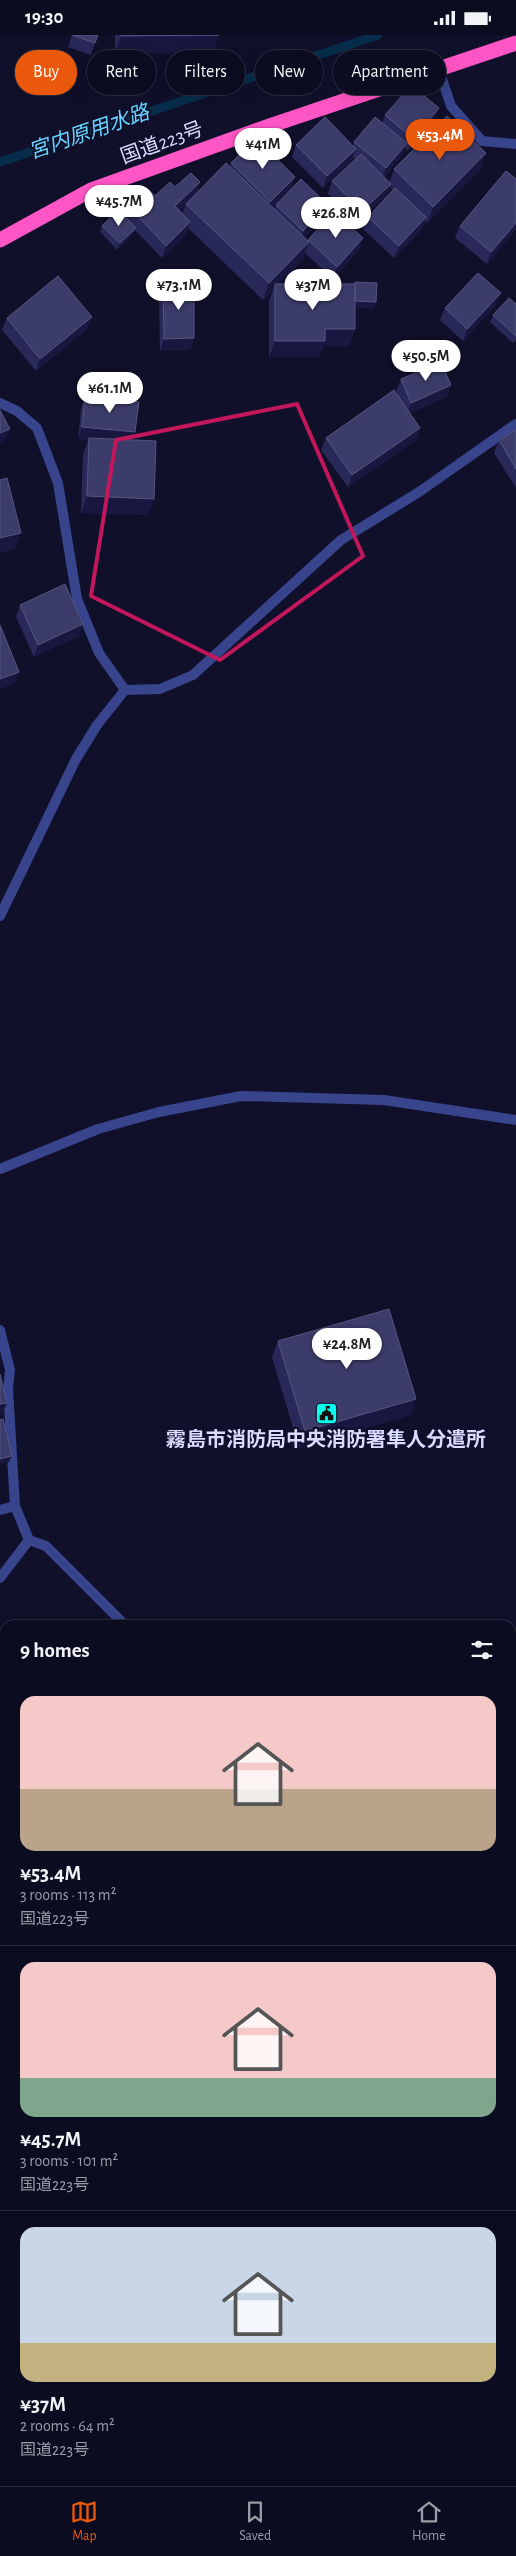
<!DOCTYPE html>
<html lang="en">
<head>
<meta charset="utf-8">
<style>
	:root { --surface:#0c0c20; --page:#1a1a2d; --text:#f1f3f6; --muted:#9a9ba5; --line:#2c2c3e; --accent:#ea580c }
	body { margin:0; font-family:"Alegreya Sans","Noto Sans JP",sans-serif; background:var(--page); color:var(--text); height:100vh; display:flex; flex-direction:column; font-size:19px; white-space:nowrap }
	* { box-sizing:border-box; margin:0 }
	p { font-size:16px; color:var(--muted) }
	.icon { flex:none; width:28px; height:28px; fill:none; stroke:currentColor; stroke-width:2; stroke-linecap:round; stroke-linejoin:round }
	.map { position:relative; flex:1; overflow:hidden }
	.sheet { position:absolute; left:0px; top:1585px; width:516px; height:866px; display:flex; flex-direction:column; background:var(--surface); border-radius:15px 15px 0 0; box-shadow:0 5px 20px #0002,0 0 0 1px var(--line) }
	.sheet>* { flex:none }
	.top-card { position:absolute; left:15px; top:15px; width:486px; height:45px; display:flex; gap:10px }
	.price { position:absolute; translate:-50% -42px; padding:0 11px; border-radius:18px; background:#fff; color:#222; font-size:16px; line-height:32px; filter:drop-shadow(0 1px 2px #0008) }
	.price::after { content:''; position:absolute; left:50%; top:30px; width:15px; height:11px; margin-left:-8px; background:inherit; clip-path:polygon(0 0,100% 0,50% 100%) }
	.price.on { background:var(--accent); color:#fff }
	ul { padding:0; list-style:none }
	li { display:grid; align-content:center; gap:10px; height:265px; padding:0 20px }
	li+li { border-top:1px solid var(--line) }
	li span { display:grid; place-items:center; height:155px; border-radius:15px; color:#555 }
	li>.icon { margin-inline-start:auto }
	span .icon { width:90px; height:90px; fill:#fffc; stroke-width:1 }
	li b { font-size:21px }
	h2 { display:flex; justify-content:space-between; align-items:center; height:60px; padding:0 20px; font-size:21px }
	.chip { padding:0 18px; border-radius:22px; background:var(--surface); box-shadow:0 5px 20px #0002,0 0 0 1px var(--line); font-size:18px; line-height:45px }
	.chip.on { background:var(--accent); color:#fff }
	.status { display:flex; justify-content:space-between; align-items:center; height:35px; padding:0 25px; background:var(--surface); direction:ltr }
	.status svg { height:14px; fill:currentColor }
	.dock { display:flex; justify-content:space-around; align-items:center; height:70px; border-top:1px solid var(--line); background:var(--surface); font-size:14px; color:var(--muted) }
	.dock a { display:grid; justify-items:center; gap:2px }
	.dock .on { color:var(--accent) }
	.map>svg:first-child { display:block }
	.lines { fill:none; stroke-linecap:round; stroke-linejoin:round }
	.stream { stroke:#082d4c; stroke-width:9 }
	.street { stroke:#38448c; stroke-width:10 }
	.primary { stroke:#a761ff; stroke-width:15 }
	.highway { stroke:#ff55c5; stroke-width:15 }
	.wall { fill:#292959; fill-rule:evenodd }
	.shaded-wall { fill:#17173f }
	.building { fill:#3c3c6b; stroke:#555582 }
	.marked { fill:none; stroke:#c2185b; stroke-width:4; stroke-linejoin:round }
	.labels { text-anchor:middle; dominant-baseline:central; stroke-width:4.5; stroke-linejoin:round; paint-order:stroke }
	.street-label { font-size:20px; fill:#dadcff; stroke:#10102b }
	.poi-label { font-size:20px; font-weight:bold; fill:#dadcff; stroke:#10102b }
	.water-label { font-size:21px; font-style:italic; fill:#68d4ff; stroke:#10102b }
</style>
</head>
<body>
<div class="status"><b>19:30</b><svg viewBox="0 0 49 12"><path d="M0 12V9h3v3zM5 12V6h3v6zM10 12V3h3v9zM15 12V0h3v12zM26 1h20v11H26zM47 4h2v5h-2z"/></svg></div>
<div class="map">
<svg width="516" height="2451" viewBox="0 0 516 2451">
	<rect width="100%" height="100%" fill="#10102b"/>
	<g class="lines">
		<!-- stream -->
		<polyline class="stream" points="0,127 378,0"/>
		<!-- street -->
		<g class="street">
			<polyline points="439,35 451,71 482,106 516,109"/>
			<polyline points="0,368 17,376 37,393 58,448 77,564 99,618 125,655"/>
			<polyline points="0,881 76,724 97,690 125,655 160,654 193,640 341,505 419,457 516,389"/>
			<polyline points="0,1134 98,1094 159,1077 241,1061 384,1065 516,1085"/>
			<polyline points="0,1295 10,1335 8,1354 15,1471 29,1505 0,1543"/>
			<polyline points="0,1475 15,1471"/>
			<polyline points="29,1505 46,1511 125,1590"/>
			<polyline points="0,2258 5,2271"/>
			<polyline points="0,2341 5,2341"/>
			<polyline points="0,2353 5,2361"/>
			<polyline points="97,2446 100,2451"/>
		</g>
		<!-- primary -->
		<g class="primary">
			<polyline points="511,1629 516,1628"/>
			<polyline points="0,1858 5,1855"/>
		</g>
		<!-- highway -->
		<polyline class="highway" points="0,205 91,155 272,90 516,8"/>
	</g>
	<!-- wall -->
	<g class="wall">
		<polygon points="72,0 98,0 91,20 68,12"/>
		<polygon points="115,0 219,0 213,17 115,18"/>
		<polygon points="385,80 435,85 408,116 405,113 402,120 384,143 389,148 394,134 480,135 427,188 425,186 422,194 394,223 363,194 368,182 393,155 390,152 386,161 357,188 328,159 332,146 356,124 353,122 351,126 323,153 292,122 296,110 353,111 354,107 382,88"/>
		<path d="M 231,128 L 295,142 L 291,154 L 273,172 L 274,174 L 276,170 L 324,182 L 304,203 L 307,206 L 308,205 L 363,203 L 359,215 L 333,244 L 305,218 L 303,224 L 278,249 L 355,249 L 355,247 L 374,273 L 355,272 L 355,294 L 349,311 L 323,311 L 319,322 L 269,322 L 269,266 L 273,255 L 263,265 L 188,193 L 186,199 L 162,223 L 135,195 L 133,199 L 117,215 L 100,197 L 102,191 L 124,181 L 128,171 L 155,161 L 175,152 L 200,147 L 196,159 L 230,131 ZM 186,169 L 182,179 L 179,176 Z"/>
		<polygon points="516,144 516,194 487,229 455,203 460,191"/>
		<polygon points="163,248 194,303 190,315 160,316 159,260"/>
		<polygon points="516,269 516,305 513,308 490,287 493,280"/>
		<polygon points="496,270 463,306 440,285 445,273"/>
		<polygon points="7,283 87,294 36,336 2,295"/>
		<polygon points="401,344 451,350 447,362 410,378 420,393 416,405 348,452 321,415 326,403 399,363 396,356"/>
		<polygon points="85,362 133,405 148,480 81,478 83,420 88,405 78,404 81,374"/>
		<polygon points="516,395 516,453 494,418 499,405"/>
		<polygon points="20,570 79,601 34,622 16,582"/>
		<polygon points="278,1306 416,1364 410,1380 299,1413 272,1322"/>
		<polygon points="516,1924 516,2203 511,2198 511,1929"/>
		<polygon points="5,2429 5,2446 81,2446 83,2451 0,2451 0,2432"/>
	</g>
	<!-- shaded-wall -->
	<g class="shaded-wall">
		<polygon points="219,0 213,17 115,18 121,1"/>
		<polygon points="439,73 435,85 408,116 413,104"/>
		<polygon points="407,108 402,120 382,145 386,133"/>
		<polygon points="356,114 351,126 323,153 327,141"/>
		<polygon points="486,118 480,135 427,188 433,172"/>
		<polygon points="295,142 291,154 266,179 270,167"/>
		<polygon points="200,147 195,160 171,184 175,171"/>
		<polygon points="391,149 386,161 357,188 362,176"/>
		<polygon points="328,170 324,182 299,208 303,196"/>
		<polygon points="426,182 422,194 394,223 399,211"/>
		<polygon points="190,187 186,199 162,223 166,211"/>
		<polygon points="516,188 516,194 487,229 491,217"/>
		<polygon points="136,193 133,199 117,215 120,208"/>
		<polygon points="363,203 359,215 333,244 337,232"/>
		<polygon points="309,207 303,224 275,253 275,249 273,255 263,265 269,248"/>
		<polygon points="501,258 496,270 463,306 467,294"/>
		<polygon points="355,266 376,267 374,273 352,272"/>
		<polygon points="92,282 87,294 36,336 40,324"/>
		<polygon points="325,294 355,294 349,311 323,311 319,322 269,322 275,306"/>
		<polygon points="194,303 190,315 160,316 164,304"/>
		<polygon points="451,350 447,362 407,380 411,368"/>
		<polygon points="82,392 135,397 131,409 89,403 88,405 78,404"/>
		<polygon points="420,393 416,405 348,452 352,440"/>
		<polygon points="10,394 5,406 0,408 0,398"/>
		<polygon points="87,461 154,464 148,480 81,478"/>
		<polygon points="21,498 15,514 0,518 0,503"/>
		<polygon points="83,589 79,601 34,622 38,610"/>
		<polygon points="19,637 14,649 0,654 0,644"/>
		<polygon points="416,1364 410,1380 299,1413 305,1396"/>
		<polygon points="7,1368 2,1380 0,1380 0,1369"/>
		<polygon points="12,1421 9,1427 0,1429 0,1424"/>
		<polygon points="516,2299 516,2311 511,2316 511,2304"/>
		<polygon points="5,2405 5,2414 0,2417 0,2408"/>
	</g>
	<!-- building -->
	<g class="building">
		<polygon points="72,0 98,0 95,8"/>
		<polygon points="121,0 219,0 121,1"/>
		<polygon points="411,50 439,73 413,104 385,80"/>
		<polygon points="447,81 486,118 433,172 394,134"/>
		<polygon points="325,82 356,114 327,141 296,110"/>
		<polygon points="375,82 407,108 386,133 354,107"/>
		<polygon points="256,103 295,142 270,167 231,128"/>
		<polygon points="361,119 391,149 362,176 332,146"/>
		<polygon points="226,128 309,207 269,248 186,169"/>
		<polygon points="506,136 516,144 516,188 491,217 460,191"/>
		<polygon points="191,138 200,147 175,171 190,187 166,211 128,171 146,153 155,161 170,147 175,152"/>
		<polygon points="301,144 328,170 303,196 276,170"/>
		<polygon points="395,153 426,182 399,211 368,182"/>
		<polygon points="118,175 136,193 120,208 102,191"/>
		<polygon points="334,176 363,203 337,232 308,205"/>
		<polygon points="478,238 501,258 467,294 445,273"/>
		<polygon points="58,241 92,282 40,324 7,283"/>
		<polygon points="355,247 377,248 376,267 355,266"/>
		<polygon points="163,248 194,248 194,303 164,304"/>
		<polygon points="275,249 355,249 355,294 325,294 325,306 275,306"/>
		<polygon points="509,263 516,269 516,301 493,280"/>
		<polygon points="441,327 451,350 411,368 401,344"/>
		<polygon points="394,355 420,393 352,440 326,403"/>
		<polygon points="85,362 139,367 135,397 82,392"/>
		<polygon points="0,375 10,394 0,398"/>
		<polygon points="516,395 516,434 499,405"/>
		<polygon points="89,403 156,406 154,464 87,461"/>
		<polygon points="7,443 21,498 0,503 0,445"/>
		<polygon points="65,549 83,589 38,610 20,570"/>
		<polygon points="0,590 19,637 0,644"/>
		<polygon points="389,1274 416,1364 305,1396 278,1306"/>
		<polygon points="0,1339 7,1368 0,1369"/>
		<polygon points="3,1384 12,1421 0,1424 0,1385"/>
		<polygon points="516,1924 516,2177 511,2172 511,1929"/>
		<polygon points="511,2237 516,2241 516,2299 511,2304"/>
		<polygon points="0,2361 5,2369 5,2405 0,2408"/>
		<polygon points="5,2429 5,2441 0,2432"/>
		<polygon points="8,2446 81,2446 83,2451 11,2451"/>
	</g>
	<!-- marked area -->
	<path class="marked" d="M 297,369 L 363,521 L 220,625 L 91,561 L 116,405 Z"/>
	<!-- icons -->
	<defs>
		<symbol id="civic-square" viewBox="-11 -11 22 22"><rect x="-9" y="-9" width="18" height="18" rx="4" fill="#06ffeb" stroke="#10102b"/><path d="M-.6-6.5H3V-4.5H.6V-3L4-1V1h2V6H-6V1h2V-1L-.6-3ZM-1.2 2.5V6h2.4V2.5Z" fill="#111"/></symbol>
	</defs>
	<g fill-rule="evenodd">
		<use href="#civic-square" x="314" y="1366" width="25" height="25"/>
	</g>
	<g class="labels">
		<!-- street labels -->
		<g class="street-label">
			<text transform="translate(162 108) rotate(-20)">国道223号</text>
		</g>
		<!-- poi labels -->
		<g class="poi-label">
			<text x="326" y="1405">霧島市消防局中央消防署隼人分遣所</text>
		</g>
		<!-- water labels -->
		<g class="water-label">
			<text transform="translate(89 97) rotate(-19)">宮内原用水路</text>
		</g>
	</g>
</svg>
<b class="price on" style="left:440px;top:126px">¥53.4M</b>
<b class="price" style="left:263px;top:135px">¥41M</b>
<b class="price" style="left:119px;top:192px">¥45.7M</b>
<b class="price" style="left:336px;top:204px">¥26.8M</b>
<b class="price" style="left:179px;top:276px">¥73.1M</b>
<b class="price" style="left:313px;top:276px">¥37M</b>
<b class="price" style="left:426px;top:347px">¥50.5M</b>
<b class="price" style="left:110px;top:379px">¥61.1M</b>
<b class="price" style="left:347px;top:1335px">¥24.8M</b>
<div class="top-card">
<a class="chip on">Buy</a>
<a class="chip">Rent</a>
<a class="chip">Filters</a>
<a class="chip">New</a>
<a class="chip">Apartment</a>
</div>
<section class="sheet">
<h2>9 homes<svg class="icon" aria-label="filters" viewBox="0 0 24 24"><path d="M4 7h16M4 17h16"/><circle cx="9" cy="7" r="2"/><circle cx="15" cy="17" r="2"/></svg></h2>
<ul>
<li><span style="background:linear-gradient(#f6c9c9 60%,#b9a48a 0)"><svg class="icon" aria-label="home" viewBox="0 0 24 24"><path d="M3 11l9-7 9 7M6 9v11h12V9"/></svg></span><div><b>¥53.4M</b><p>3 rooms · 113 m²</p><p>国道223号</p></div></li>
<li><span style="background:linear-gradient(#f6c9c9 75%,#7fa58c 0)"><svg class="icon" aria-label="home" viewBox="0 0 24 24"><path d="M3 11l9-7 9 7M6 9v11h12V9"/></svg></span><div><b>¥45.7M</b><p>3 rooms · 101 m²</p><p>国道223号</p></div></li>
<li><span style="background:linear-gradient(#c9d6e8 75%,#c2b280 0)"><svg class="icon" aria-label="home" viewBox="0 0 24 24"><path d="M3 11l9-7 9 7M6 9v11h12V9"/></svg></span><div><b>¥37M</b><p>2 rooms · 64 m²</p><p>国道223号</p></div></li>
</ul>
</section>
</div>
<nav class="dock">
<a class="on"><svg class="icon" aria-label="map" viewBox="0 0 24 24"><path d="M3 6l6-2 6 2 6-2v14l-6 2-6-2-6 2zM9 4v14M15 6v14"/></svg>Map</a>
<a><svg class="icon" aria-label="saved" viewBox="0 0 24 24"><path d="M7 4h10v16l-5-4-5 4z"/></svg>Saved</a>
<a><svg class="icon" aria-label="home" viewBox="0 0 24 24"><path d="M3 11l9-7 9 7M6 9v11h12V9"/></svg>Home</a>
</nav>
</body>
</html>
